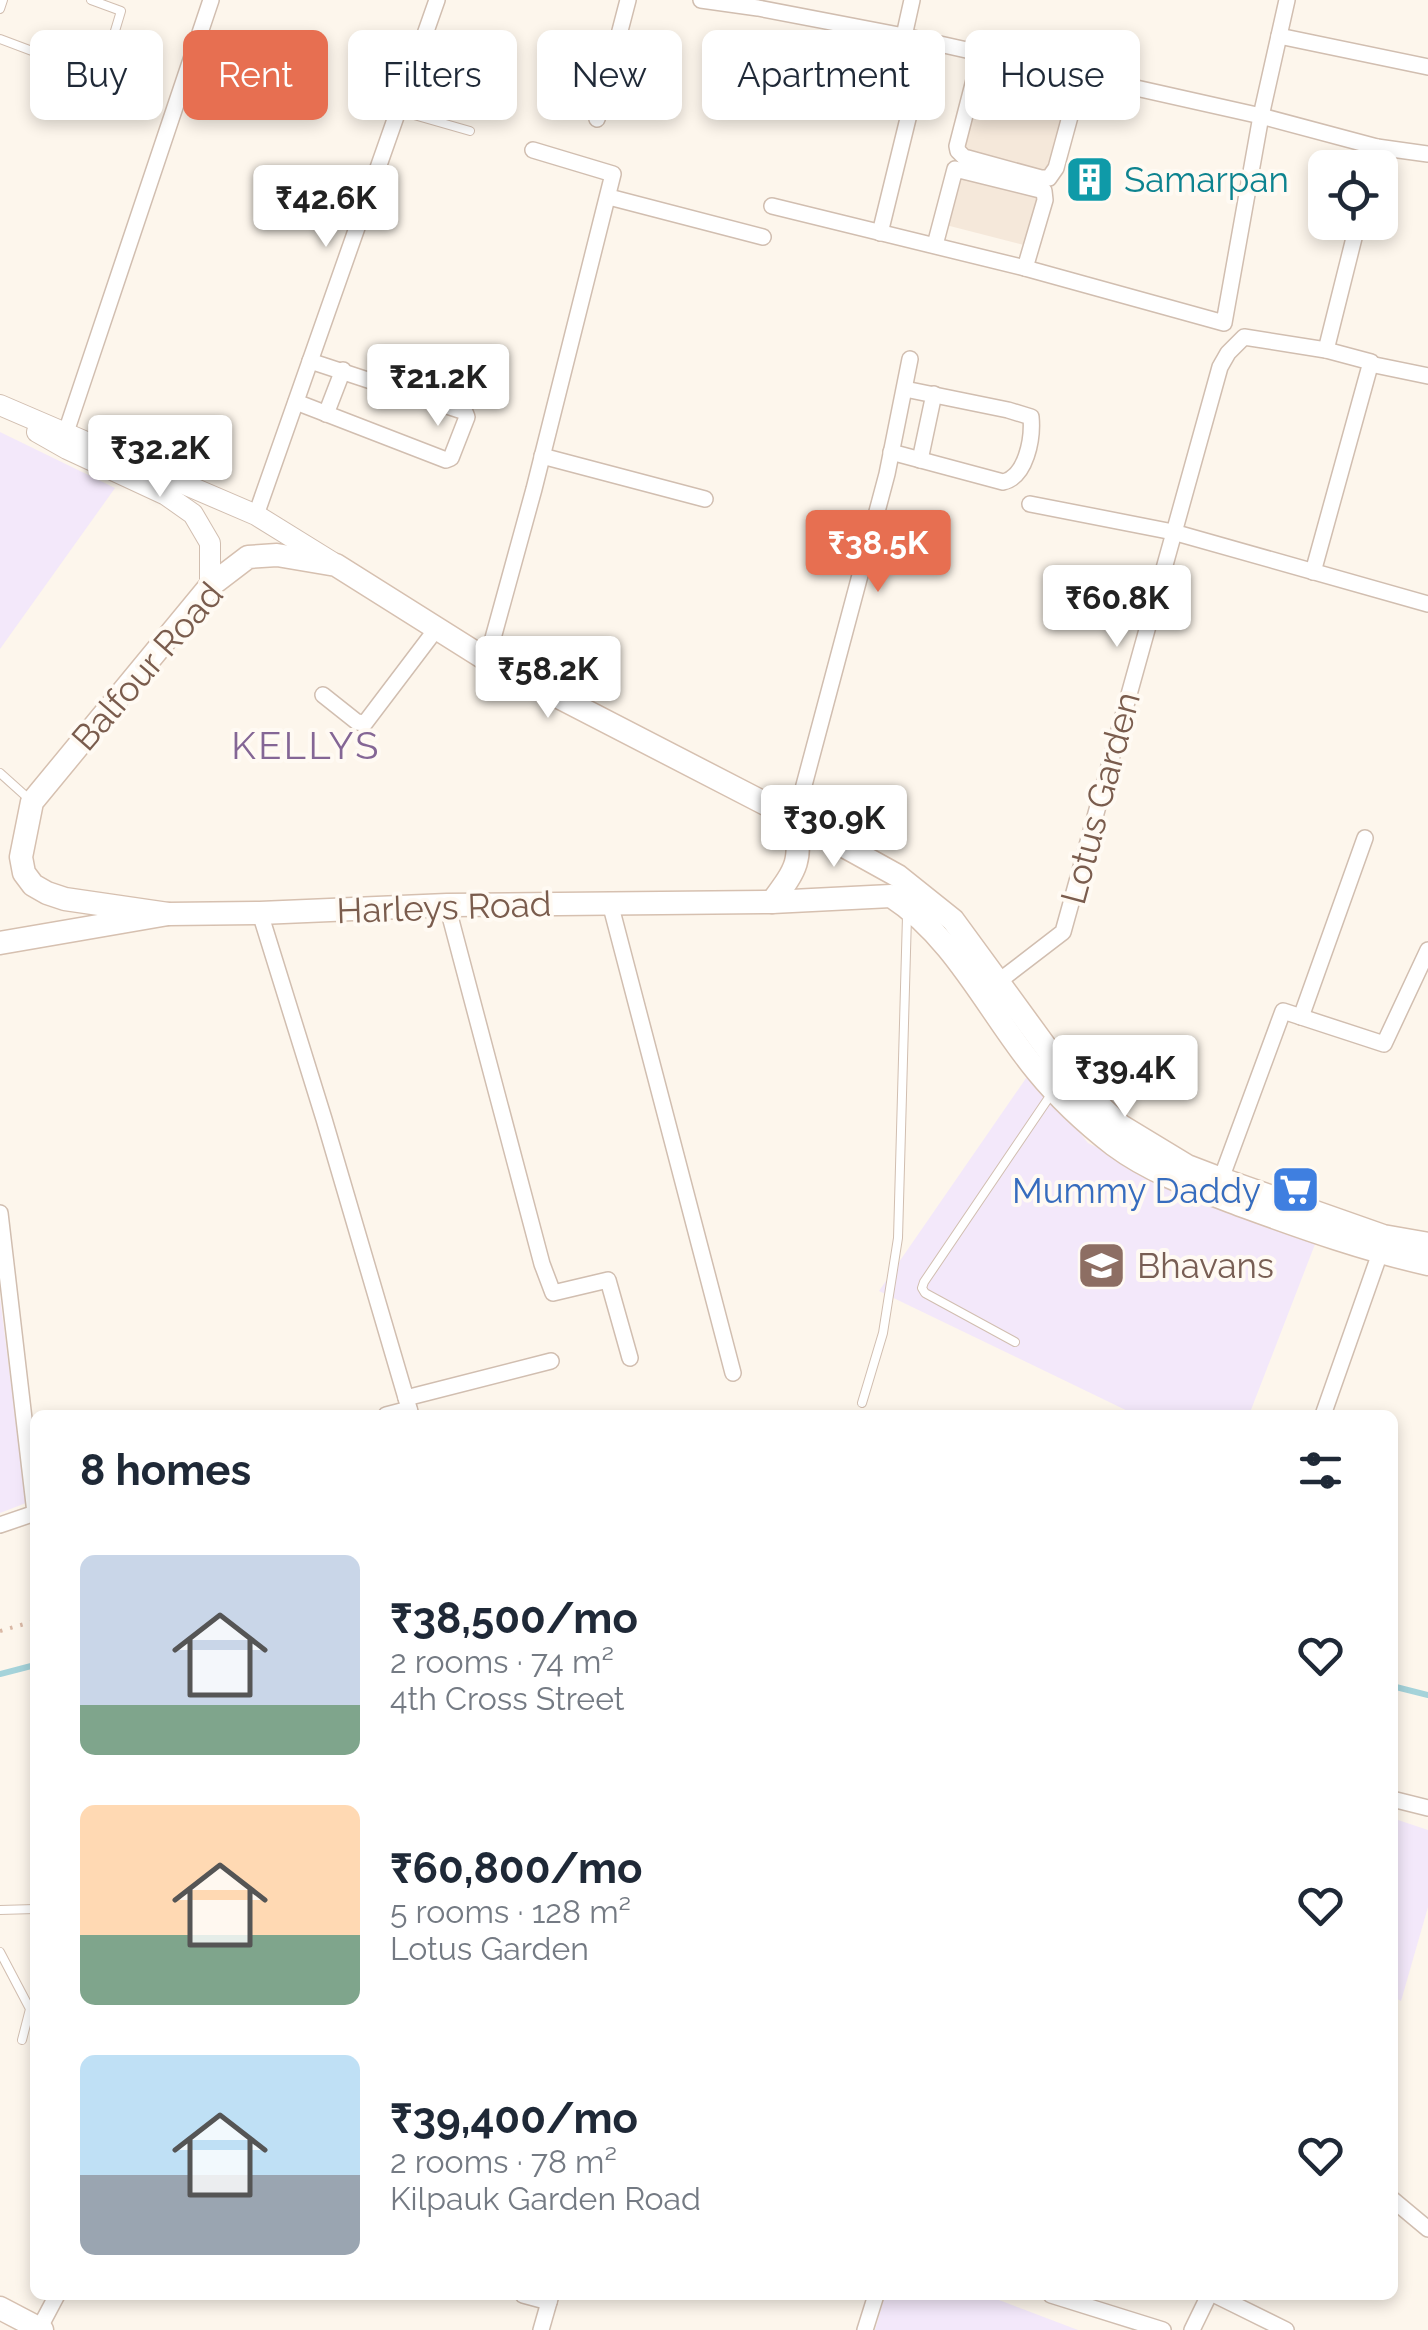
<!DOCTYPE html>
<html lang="en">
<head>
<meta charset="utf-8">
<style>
	:root { --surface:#fff; --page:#f6f6f7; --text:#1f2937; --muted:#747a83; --accent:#e76f51 }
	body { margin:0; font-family:Raleway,sans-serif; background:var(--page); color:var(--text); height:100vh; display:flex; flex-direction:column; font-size:38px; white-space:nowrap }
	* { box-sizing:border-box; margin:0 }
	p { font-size:32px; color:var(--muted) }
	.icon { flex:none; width:55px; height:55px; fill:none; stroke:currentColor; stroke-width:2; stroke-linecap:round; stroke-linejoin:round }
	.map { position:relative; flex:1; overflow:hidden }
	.drawer { position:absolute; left:30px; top:1410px; width:1368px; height:890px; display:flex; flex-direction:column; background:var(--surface); border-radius:15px; box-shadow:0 5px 15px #0003 }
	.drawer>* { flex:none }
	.hud { position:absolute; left:30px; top:30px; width:1370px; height:90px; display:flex; gap:20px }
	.controls { position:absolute; left:1308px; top:150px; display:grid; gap:20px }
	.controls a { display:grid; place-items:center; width:90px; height:90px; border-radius:15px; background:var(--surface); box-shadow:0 5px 15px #0003; font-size:50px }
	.price { position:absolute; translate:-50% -85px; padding:0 22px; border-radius:10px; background:#fff; color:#222; font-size:32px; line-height:65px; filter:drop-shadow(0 2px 5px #0008) }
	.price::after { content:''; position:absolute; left:50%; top:60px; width:30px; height:22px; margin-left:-15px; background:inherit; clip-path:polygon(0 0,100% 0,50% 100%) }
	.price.selected { background:var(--accent); color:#fff }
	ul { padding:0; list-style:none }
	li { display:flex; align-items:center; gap:30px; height:250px; padding:0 50px }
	li span { display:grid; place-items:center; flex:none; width:280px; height:200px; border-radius:15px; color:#555 }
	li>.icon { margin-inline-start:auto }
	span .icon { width:120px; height:120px; fill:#fffc; stroke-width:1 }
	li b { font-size:42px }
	h2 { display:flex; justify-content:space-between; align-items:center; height:120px; padding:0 50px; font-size:42px }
	.tag { padding:0 35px; border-radius:15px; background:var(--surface); box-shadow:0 5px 15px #0003; font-size:35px; line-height:90px }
	.tag.selected { background:var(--accent); color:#fff }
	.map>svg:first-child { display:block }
	.residential { fill:#f5e8da }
	.education { fill:#f3e8fa }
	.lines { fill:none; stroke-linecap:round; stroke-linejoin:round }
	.stream { stroke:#a5d3da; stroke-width:6 }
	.service-casing { stroke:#d1beb0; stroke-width:10 }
	.minor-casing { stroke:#d1beb0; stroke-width:18 }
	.tertiary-casing { stroke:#d1beb0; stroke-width:22 }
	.secondary-casing { stroke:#d6c0b0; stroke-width:25 }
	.path { stroke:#d9b8a5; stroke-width:4; stroke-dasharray:2.5 8; stroke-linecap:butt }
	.service { stroke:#fff; stroke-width:8 }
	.minor { stroke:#fff; stroke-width:15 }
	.tertiary { stroke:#fff; stroke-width:20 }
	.secondary { stroke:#fff; stroke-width:22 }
	.labels { text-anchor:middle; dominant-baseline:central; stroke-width:8; stroke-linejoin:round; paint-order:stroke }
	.culture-label { font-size:35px; fill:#0d838f; stroke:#fffaf3; text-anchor:start }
	.street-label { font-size:35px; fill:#7a5c4d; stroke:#fffaf3 }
	.shop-label { font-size:35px; fill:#366cbe; stroke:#fffaf3; text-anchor:end }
	.education-label { font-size:35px; fill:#785e54; stroke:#fffaf3; text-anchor:start }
	.neighbourhood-label { font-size:38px; letter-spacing:2.5px; fill:#846695; stroke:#fffaf3 }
</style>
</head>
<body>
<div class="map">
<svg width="1428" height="2330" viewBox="0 0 1428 2330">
	<rect width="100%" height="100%" fill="#fdf6ec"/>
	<!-- residential -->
	<polygon class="residential" points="981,73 1067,95 1028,246 942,224"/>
	<!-- education -->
	<g class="education">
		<polygon points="0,432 115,488 0,649"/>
		<polygon points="1031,1071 1088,1143 1225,1210 1317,1239 1249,1415 1136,1415 879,1291"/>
		<polygon points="0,1297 26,1503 0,1513"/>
		<polygon points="1392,1818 1428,1830 1428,1907 1401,2001 1392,1996"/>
		<polygon points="885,2295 986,2295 1078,2330 875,2330"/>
	</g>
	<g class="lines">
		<!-- stream -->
		<g class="stream">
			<polyline points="0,1674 35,1665"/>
			<polyline points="1392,1686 1428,1695"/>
		</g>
		<defs>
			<g id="service">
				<polyline points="0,9 3,0"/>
				<polyline points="0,39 40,54 102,74 121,11 91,0"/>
				<polyline points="400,111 470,131"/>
				<polyline points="0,773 29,799"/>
				<polyline points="1015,1342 925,1293 922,1288 924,1282 1052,1093"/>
				<polyline points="862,1403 883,1333 898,1238 907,916"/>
				<polyline points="0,1910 35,1909"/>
				<polyline points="0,1952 30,2009 22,2040"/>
			</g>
			<g id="minor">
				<polyline points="701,0 758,8 904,36 1261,116 1377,147 1428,154"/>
				<polyline points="904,36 912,0"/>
				<polyline points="1279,36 1428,67"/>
				<polyline points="981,53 957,146 958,151 964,157 1041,178 1049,178 1056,168 1081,76"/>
				<polyline points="597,119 628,0"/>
				<polyline points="1372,168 1377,147"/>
				<polyline points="609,197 763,237"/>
				<polyline points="772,206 1025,268 1045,200 1044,191 955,169 935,245"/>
				<polyline points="880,233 927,41"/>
				<polyline points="1025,268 1224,323 1261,116 1287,0"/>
				<polyline points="1370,364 1428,376"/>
				<polyline points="296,402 446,460 451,458 467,417 465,412 310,361"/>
				<polyline points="326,414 343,370"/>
				<polyline points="66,432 211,0"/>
				<path d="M 891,452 L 1003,482 C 1026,477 1033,439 1031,417 L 1008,410 L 905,389"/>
				<polyline points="542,456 705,499"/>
				<polyline points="920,460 934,394"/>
				<polyline points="1030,504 1173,532 1428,604"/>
				<polyline points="256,515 437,0"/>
				<polyline points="1313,572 1371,362 1326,350"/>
				<polyline points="487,660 534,489 613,174 533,150"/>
				<polyline points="323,695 357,722 365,723 437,628"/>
				<polyline points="795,819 887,474 910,359"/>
				<polyline points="610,903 733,1373"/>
				<polyline points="447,905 542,1264 553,1293 608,1280 630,1358"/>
				<polyline points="260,913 324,1119 411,1415"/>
				<polyline points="998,982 1063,932 1220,367 1228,353 1244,337 1326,350 1358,222"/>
				<polyline points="1301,1017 1365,838"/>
				<polyline points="1221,1179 1283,1011 1384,1044 1428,950"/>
				<polyline points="0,1213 35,1513"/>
				<polyline points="406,1398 551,1361"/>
				<polyline points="386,1415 409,1409"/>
				<polyline points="1323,1415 1380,1253"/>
				<polyline points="0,1525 35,1513"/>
				<polyline points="1392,1799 1428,1808"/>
				<polyline points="1392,2199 1428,2229"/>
				<polyline points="523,2295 549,2302"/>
				<polyline points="1051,2295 1163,2330"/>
				<polyline points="1215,2295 1286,2330"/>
				<polyline points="39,2329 57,2295"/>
				<polyline points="541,2330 551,2295"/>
				<polyline points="865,2330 876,2295"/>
				<polyline points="1192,2330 1209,2295"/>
			</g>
			<g id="tertiary">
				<polyline points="0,405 256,515 332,562"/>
				<polyline points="37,432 67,449 166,495 193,514 210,543 210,586"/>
			</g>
			<g id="secondary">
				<path d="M 772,902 C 797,868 802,862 795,819"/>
				<polyline points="168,914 65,899 47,893 33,885 24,873 21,857 32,802 210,586 248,557 277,555 336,565 487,660 795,819 898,876 953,920 1064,1072 1121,1126 1187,1166 1221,1179 1383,1236 1428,1244"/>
				<path d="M 0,943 L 168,914 L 260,913 L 447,905 L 772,902 L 891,896 C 956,938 989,1013 1037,1071 C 1059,1098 1087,1124 1114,1145 C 1153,1174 1201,1190 1246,1207 C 1306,1229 1366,1250 1428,1264"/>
				<polyline points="0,2308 42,2330"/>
			</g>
		</defs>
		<!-- service casing -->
		<use href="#service" class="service-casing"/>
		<!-- minor casing -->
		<use href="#minor" class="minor-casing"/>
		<!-- tertiary casing -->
		<use href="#tertiary" class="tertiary-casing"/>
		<!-- secondary casing -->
		<use href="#secondary" class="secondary-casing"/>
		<!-- path -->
		<polyline class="path" points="0,1631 35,1621"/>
		<!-- service -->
		<use href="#service" class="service"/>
		<!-- minor -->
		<use href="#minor" class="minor"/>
		<!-- tertiary -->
		<use href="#tertiary" class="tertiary"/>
		<!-- secondary -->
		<use href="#secondary" class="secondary"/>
	</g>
	<!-- icons -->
	<defs>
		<symbol id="building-square" viewBox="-11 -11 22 22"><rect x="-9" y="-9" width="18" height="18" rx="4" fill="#0f9aa8" stroke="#fffaf3"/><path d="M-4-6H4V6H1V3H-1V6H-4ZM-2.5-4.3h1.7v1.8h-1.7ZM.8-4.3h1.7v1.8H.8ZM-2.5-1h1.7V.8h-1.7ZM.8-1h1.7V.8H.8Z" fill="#fff"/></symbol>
		<symbol id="supermarket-square" viewBox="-11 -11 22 22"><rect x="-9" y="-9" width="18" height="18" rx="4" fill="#3f7fe0" stroke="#fffaf3"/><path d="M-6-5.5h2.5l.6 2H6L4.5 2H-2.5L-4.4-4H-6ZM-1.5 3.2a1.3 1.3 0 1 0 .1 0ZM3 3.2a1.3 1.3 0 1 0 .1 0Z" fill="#fff"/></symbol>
		<symbol id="school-square" viewBox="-11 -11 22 22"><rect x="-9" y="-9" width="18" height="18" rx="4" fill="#8d6e63" stroke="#fffaf3"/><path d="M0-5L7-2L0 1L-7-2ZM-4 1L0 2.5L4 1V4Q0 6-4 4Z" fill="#fff"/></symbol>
	</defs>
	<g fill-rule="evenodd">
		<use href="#building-square" x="1062" y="152" width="55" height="55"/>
		<use href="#supermarket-square" x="1268" y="1162" width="55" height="55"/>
		<use href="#school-square" x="1074" y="1238" width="55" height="55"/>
	</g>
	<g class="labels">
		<!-- culture labels -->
		<g class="culture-label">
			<text x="1124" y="179">Samarpan</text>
		</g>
		<!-- street labels -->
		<g class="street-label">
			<text transform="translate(147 666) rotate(-49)">Balfour Road</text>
			<text transform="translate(1100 798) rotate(-75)">Lotus Garden</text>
			<text transform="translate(444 907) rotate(-2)">Harleys Road</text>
		</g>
		<!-- shop labels -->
		<g class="shop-label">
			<text x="1261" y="1190">Mummy Daddy</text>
		</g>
		<!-- education labels -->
		<g class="education-label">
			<text x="1137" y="1265">Bhavans</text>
		</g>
		<!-- neighbourhood labels -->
		<g class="neighbourhood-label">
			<text x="306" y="745">KELLYS</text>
		</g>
	</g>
</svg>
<div class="controls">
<a><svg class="icon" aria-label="locate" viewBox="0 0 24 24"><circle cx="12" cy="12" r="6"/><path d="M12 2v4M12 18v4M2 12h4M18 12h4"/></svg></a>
</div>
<b class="price" style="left:326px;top:250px">₹42.6K</b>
<b class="price" style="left:438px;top:429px">₹21.2K</b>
<b class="price" style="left:160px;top:500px">₹32.2K</b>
<b class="price selected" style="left:878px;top:595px">₹38.5K</b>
<b class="price" style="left:1117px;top:650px">₹60.8K</b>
<b class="price" style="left:548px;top:721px">₹58.2K</b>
<b class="price" style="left:834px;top:870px">₹30.9K</b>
<b class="price" style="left:1125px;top:1120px">₹39.4K</b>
<div class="hud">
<a class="tag">Buy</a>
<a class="tag selected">Rent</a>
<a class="tag">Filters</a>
<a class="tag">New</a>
<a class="tag">Apartment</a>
<a class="tag">House</a>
</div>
<section class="drawer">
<h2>8 homes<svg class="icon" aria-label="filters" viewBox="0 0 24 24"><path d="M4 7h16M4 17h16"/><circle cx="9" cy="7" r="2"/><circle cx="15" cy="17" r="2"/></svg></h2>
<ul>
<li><span style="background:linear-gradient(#c9d6e8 75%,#7fa58c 0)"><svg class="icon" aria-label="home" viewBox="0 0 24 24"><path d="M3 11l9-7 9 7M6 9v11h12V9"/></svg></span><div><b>₹38,500/mo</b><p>2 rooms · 74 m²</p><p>4th Cross Street</p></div><svg class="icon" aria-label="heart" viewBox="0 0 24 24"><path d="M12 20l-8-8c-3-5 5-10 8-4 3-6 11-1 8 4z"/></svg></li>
<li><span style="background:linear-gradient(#ffd9b3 65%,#7fa58c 0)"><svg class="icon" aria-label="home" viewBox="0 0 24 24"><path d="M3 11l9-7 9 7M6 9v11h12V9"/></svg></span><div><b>₹60,800/mo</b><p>5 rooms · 128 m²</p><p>Lotus Garden</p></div><svg class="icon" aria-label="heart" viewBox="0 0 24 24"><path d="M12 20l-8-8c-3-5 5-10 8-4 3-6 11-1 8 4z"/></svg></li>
<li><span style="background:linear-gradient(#bfe0f5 60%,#9aa5b1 0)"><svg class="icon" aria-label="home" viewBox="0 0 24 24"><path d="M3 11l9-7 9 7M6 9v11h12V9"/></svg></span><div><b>₹39,400/mo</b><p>2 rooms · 78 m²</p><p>Kilpauk Garden Road</p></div><svg class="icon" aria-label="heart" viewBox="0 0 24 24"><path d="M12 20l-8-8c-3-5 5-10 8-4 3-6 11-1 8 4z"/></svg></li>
</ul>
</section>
</div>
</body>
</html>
